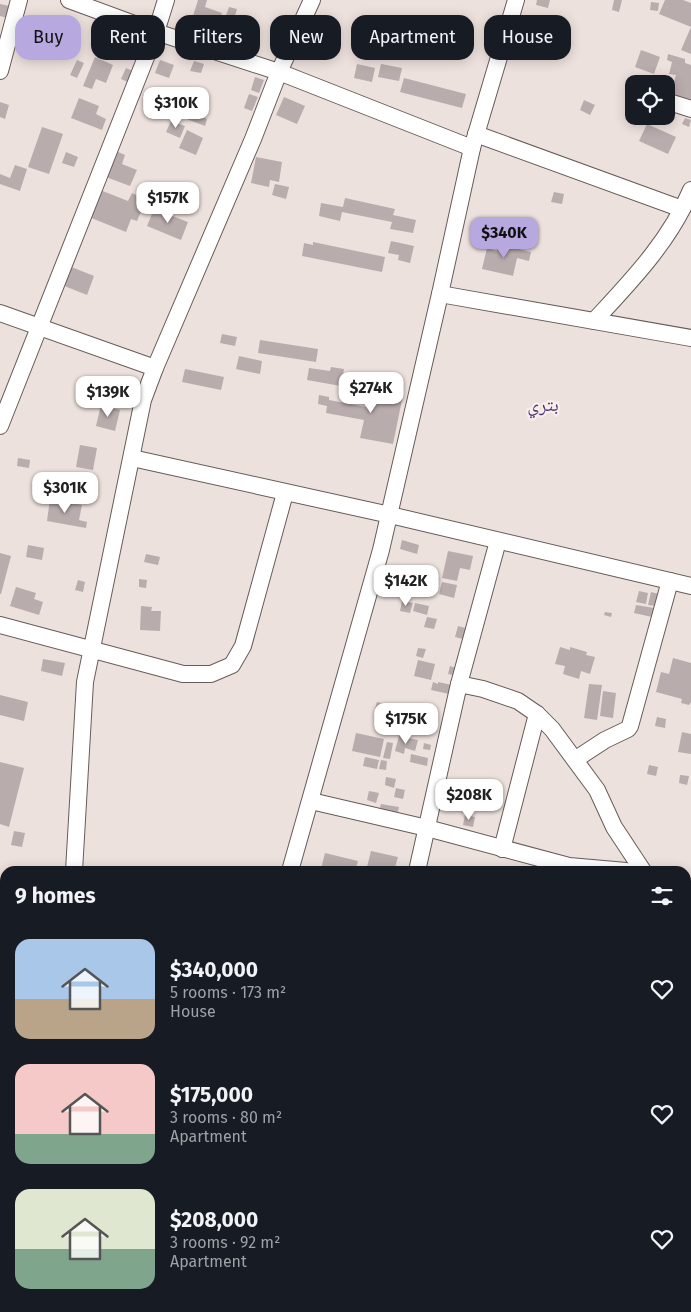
<!DOCTYPE html>
<html lang="en">
<head>
<meta charset="utf-8">
<style>
	:root { --surface:#171b24; --page:#20242c; --text:#f1f3f6; --muted:#9ea1a6; --accent:#b7a8e0 }
	body { margin:0; font-family:"Fira Sans","Noto Naskh Arabic",sans-serif; background:var(--page); color:var(--text); height:100vh; display:flex; flex-direction:column; font-size:19px; white-space:nowrap }
	* { box-sizing:border-box; margin:0 }
	p { font-size:16px; color:var(--muted) }
	.icon { flex:none; width:28px; height:28px; fill:none; stroke:currentColor; stroke-width:2; stroke-linecap:round; stroke-linejoin:round }
	.map { position:relative; flex:1; overflow:hidden }
	.side { position:absolute; left:0px; top:866px; width:691px; height:446px; display:flex; flex-direction:column; background:var(--surface); border-radius:15px 15px 0 0; box-shadow:0 2px 12px #0003 }
	.side>* { flex:none }
	.guide { position:absolute; left:15px; top:15px; width:661px; height:45px; display:flex; gap:10px }
	.controls { position:absolute; left:625px; top:75px; display:grid; gap:10px }
	.controls a { display:grid; place-items:center; width:50px; height:50px; border-radius:10px; background:var(--surface); box-shadow:0 2px 12px #0003; font-size:25px }
	.price { position:absolute; translate:-50% -42px; padding:0 11px; border-radius:10px; background:#fff; color:#222; font-size:16px; line-height:32px; filter:drop-shadow(0 1px 2px #0008) }
	.price::after { content:''; position:absolute; left:50%; top:30px; width:15px; height:11px; margin-left:-8px; background:inherit; clip-path:polygon(0 0,100% 0,50% 100%) }
	.price.current { background:var(--accent); color:#111 }
	ul { padding:0; list-style:none }
	li { display:flex; align-items:center; gap:15px; height:125px; padding:0 15px }
	li span { display:grid; place-items:center; flex:none; width:140px; height:100px; border-radius:15px; color:#555 }
	li>.icon { margin-inline-start:auto }
	span .icon { width:60px; height:60px; fill:#fffc; stroke-width:1 }
	li b { font-size:21px }
	h2 { display:flex; justify-content:space-between; align-items:center; height:60px; padding:0 15px; font-size:21px }
	.chip { padding:0 18px; border-radius:15px; background:var(--surface); box-shadow:0 2px 12px #0003; font-size:18px; line-height:45px }
	.chip.current { background:var(--accent); color:#111 }
	.map>svg:first-child { display:block }
	.building { fill:#b9acac }
	.lines { fill:none; stroke-linecap:round; stroke-linejoin:round }
	.minor-casing { stroke:#665c58; stroke-width:18 }
	.minor { stroke:#fff; stroke-width:16 }
	.labels { text-anchor:middle; dominant-baseline:central; stroke-width:4.5; stroke-linejoin:round; paint-order:stroke }
	.quarter-label { font-size:19px; fill:#4a3b78; stroke:#fbeeea }
</style>
</head>
<body>
<div class="map">
<svg width="691" height="1312" viewBox="0 0 691 1312">
	<rect width="100%" height="100%" fill="#ede1dd"/>
	<!-- building -->
	<g class="building">
		<polygon points="198,0 207,0 205,7 222,13 218,25 193,16"/>
		<polygon points="537,0 550,0 548,8 536,5"/>
		<polygon points="614,0 622,0 619,12 612,10"/>
		<polygon points="665,0 683,0 691,3 691,54 681,50 691,27 659,14"/>
		<polygon points="651,2 659,3 658,11 650,10"/>
		<polygon points="0,4 14,7 11,19 0,16"/>
		<polygon points="229,7 237,9 232,26 223,24"/>
		<polygon points="397,15 412,18 410,29 395,25"/>
		<polygon points="423,15 449,21 446,32 421,27"/>
		<polygon points="242,17 252,19 248,37 238,35"/>
		<polygon points="59,35 76,41 70,59 53,53"/>
		<polygon points="641,50 660,57 654,74 635,67"/>
		<polygon points="668,54 685,59 685,63 691,65 691,105 669,98 676,75 669,74 672,62 667,60"/>
		<polygon points="95,57 113,65 106,83 96,79 92,89 83,86"/>
		<polygon points="77,60 84,63 77,78 70,75"/>
		<polygon points="160,60 174,65 169,78 155,73"/>
		<polygon points="194,61 204,64 201,73 190,71"/>
		<polygon points="357,64 375,68 372,82 354,78"/>
		<polygon points="381,64 402,68 399,81 378,77"/>
		<polygon points="126,68 135,72 130,83 121,79"/>
		<polygon points="255,77 264,80 259,93 251,90"/>
		<polygon points="404,78 466,94 462,108 400,92"/>
		<polygon points="249,94 258,97 252,111 244,108"/>
		<polygon points="284,97 305,106 297,124 276,115"/>
		<polygon points="79,98 99,106 96,114 106,119 102,130 71,118"/>
		<polygon points="584,100 595,105 590,115 580,110"/>
		<polygon points="0,102 9,105 5,119 0,117"/>
		<polygon points="666,107 676,111 673,118 666,115"/>
		<polygon points="182,109 207,119 205,126 179,116"/>
		<polygon points="651,116 660,116 656,124 649,120"/>
		<polygon points="685,118 691,120 689,127 682,124"/>
		<polygon points="171,121 185,126 180,138 166,132"/>
		<polygon points="647,124 676,137 668,154 639,141"/>
		<polygon points="42,127 63,134 49,174 28,167"/>
		<polygon points="187,130 203,138 196,155 179,148"/>
		<polygon points="116,151 125,155 122,164 137,170 130,186 106,177"/>
		<polygon points="66,152 78,157 74,167 62,163"/>
		<polygon points="256,157 282,162 279,182 270,180 269,187 251,183"/>
		<polygon points="15,165 27,169 20,191 0,184 0,174 10,178"/>
		<polygon points="275,184 289,187 286,199 272,195"/>
		<polygon points="140,189 149,193 137,221 131,219 126,232 89,217 100,190 128,201 132,193 138,196"/>
		<polygon points="554,192 564,194 562,204 551,202"/>
		<polygon points="345,198 395,209 393,215 416,220 413,233 390,229 392,222 342,212 340,221 319,216 321,203 343,207"/>
		<polygon points="154,209 188,222 181,240 147,226"/>
		<polygon points="391,241 414,246 410,263 398,260 399,255 388,253"/>
		<polygon points="313,242 385,257 382,272 302,256 304,243 313,245"/>
		<polygon points="498,244 531,252 529,261 517,258 513,276 482,269 487,248 497,251"/>
		<polygon points="69,266 94,276 87,295 62,285"/>
		<polygon points="222,334 237,337 235,346 220,343"/>
		<polygon points="260,340 318,349 316,362 258,353"/>
		<polygon points="239,356 262,361 260,374 236,369"/>
		<polygon points="331,367 344,369 341,386 307,380 309,368 330,371"/>
		<polygon points="185,369 224,377 221,390 182,382"/>
		<polygon points="370,389 403,395 393,444 360,438 364,420 326,413 327,406 318,404 319,395 329,397 329,400 366,407"/>
		<polygon points="101,405 120,410 115,431 96,426"/>
		<polygon points="80,445 97,448 93,470 76,467"/>
		<polygon points="18,458 30,460 29,468 17,466"/>
		<polygon points="50,499 82,505 79,520 87,522 86,528 47,521"/>
		<polygon points="402,540 419,545 417,554 400,549"/>
		<polygon points="28,545 44,548 42,560 26,557"/>
		<polygon points="448,551 473,556 470,570 460,568 457,581 442,578"/>
		<polygon points="0,553 11,556 1,594 0,594"/>
		<polygon points="146,554 160,557 158,565 144,562"/>
		<polygon points="422,574 439,578 435,589 419,585"/>
		<polygon points="139,579 147,580 146,588 139,587"/>
		<polygon points="78,580 85,582 83,592 75,590"/>
		<polygon points="442,582 457,585 454,598 439,594"/>
		<polygon points="16,587 36,593 34,599 43,602 39,615 10,606"/>
		<polygon points="639,591 648,593 646,604 636,602"/>
		<polygon points="651,592 659,594 656,606 648,605"/>
		<polygon points="402,601 413,603 410,613 400,611"/>
		<polygon points="415,603 429,606 427,615 413,611"/>
		<polygon points="636,605 654,608 652,617 634,613"/>
		<polygon points="141,606 152,607 151,611 161,611 160,631 140,630"/>
		<polygon points="605,612 612,613 611,617 604,615"/>
		<polygon points="427,617 437,619 434,629 424,627"/>
		<polygon points="458,626 469,629 467,640 455,637"/>
		<polygon points="560,647 570,650 570,647 587,652 586,655 595,657 590,674 581,671 579,679 563,674 565,666 555,664"/>
		<polygon points="418,648 426,649 423,658 416,656"/>
		<polygon points="673,658 691,663 691,702 689,705 681,703 682,699 656,692 661,672 669,674"/>
		<polygon points="43,659 65,663 62,676 41,671"/>
		<polygon points="418,660 435,664 431,680 414,676"/>
		<polygon points="450,666 459,669 457,676 448,674"/>
		<polygon points="433,682 438,684 438,682 452,685 449,694 431,690"/>
		<polygon points="589,684 602,685 597,720 584,718"/>
		<polygon points="603,691 616,693 613,718 600,716"/>
		<polygon points="0,695 28,702 24,721 0,715"/>
		<polygon points="377,702 402,709 400,716 375,709"/>
		<polygon points="407,703 413,705 412,710 405,708"/>
		<polygon points="421,706 427,708 426,715 419,713"/>
		<polygon points="403,711 426,717 424,725 409,722 406,735 398,733"/>
		<polygon points="657,717 666,719 665,728 655,726"/>
		<polygon points="682,732 691,734 691,754 678,752"/>
		<polygon points="356,733 384,739 380,757 352,751"/>
		<polygon points="399,736 418,740 415,751 405,748 404,754 395,751"/>
		<polygon points="387,742 393,743 390,759 383,758"/>
		<polygon points="424,743 431,745 430,750 423,749"/>
		<polygon points="411,754 428,758 427,766 410,762"/>
		<polygon points="365,757 379,760 377,769 363,766"/>
		<polygon points="381,760 387,761 386,770 379,769"/>
		<polygon points="0,762 24,768 9,827 0,824"/>
		<polygon points="649,765 658,767 656,776 647,774"/>
		<polygon points="680,775 689,776 687,785 679,783"/>
		<polygon points="386,777 396,779 394,788 385,785"/>
		<polygon points="396,788 405,790 403,799 394,797"/>
		<polygon points="369,791 379,793 376,803 367,800"/>
		<polygon points="381,804 399,807 397,816 379,812"/>
		<polygon points="465,815 475,817 473,827 463,825"/>
		<polygon points="14,831 25,833 22,847 11,845"/>
		<polygon points="371,851 398,857 394,871 366,871"/>
		<polygon points="325,853 358,861 355,871 322,871 323,869 321,869"/>
	</g>
	<g class="lines">
		<defs>
			<g id="minor">
				<polyline points="69,0 156,32 279,72 472,148"/>
				<polyline points="0,71 19,0"/>
				<polyline points="666,101 691,109"/>
				<polyline points="476,134 682,209"/>
				<polyline points="440,294 691,338"/>
				<polyline points="0,313 155,368"/>
				<path d="M 594,321 C 631,281 670,241 691,190"/>
				<polyline points="0,426 156,32 166,0"/>
				<polyline points="132,458 390,515 691,586"/>
				<polyline points="0,625 183,674 211,674 232,665 243,646 285,493"/>
				<polyline points="459,684 483,689 518,701 537,714 552,729 597,790 614,827 643,871"/>
				<polyline points="576,759 605,740 628,729 630,726 670,581"/>
				<polyline points="311,801 427,828 569,866 626,871"/>
				<polyline points="502,849 537,714"/>
				<polyline points="74,871 85,682 143,400 155,368 253,139 279,72 312,0"/>
				<polyline points="290,871 381,550 440,294 472,148 516,0"/>
				<polyline points="417,871 459,684 498,541"/>
				<polyline points="686,936 691,942"/>
				<polyline points="686,1061 691,1062"/>
				<polyline points="0,1118 5,1119"/>
				<polyline points="0,1217 5,1210"/>
				<polyline points="686,1253 691,1244"/>
				<polyline points="2,1272 5,1299"/>
				<polyline points="686,1286 691,1287"/>
				<polyline points="53,1308 60,1312"/>
				<polyline points="279,1308 285,1312"/>
				<polyline points="650,1308 668,1312"/>
				<polyline points="142,1312 147,1308"/>
				<polyline points="407,1312 410,1308"/>
			</g>
		</defs>
		<!-- minor casing -->
		<use href="#minor" class="minor-casing"/>
		<!-- minor -->
		<use href="#minor" class="minor"/>
	</g>
	<g class="labels">
		<!-- quarter labels -->
		<g class="quarter-label">
			<text x="543" y="404">بتري</text>
		</g>
	</g>
</svg>
<div class="controls">
<a><svg class="icon" aria-label="locate" viewBox="0 0 24 24"><circle cx="12" cy="12" r="6"/><path d="M12 2v4M12 18v4M2 12h4M18 12h4"/></svg></a>
</div>
<b class="price" style="left:176px;top:129px">$310K</b>
<b class="price" style="left:168px;top:224px">$157K</b>
<b class="price current" style="left:504px;top:259px">$340K</b>
<b class="price" style="left:371px;top:414px">$274K</b>
<b class="price" style="left:108px;top:418px">$139K</b>
<b class="price" style="left:65px;top:514px">$301K</b>
<b class="price" style="left:406px;top:607px">$142K</b>
<b class="price" style="left:406px;top:745px">$175K</b>
<b class="price" style="left:469px;top:821px">$208K</b>
<div class="guide">
<a class="chip current">Buy</a>
<a class="chip">Rent</a>
<a class="chip">Filters</a>
<a class="chip">New</a>
<a class="chip">Apartment</a>
<a class="chip">House</a>
</div>
<section class="side">
<h2>9 homes<svg class="icon" aria-label="filters" viewBox="0 0 24 24"><path d="M4 7h16M4 17h16"/><circle cx="9" cy="7" r="2"/><circle cx="15" cy="17" r="2"/></svg></h2>
<ul>
<li><span style="background:linear-gradient(#a9c7e8 60%,#b9a48a 0)"><svg class="icon" aria-label="home" viewBox="0 0 24 24"><path d="M3 11l9-7 9 7M6 9v11h12V9"/></svg></span><div><b>$340,000</b><p>5 rooms · 173 m²</p><p>House</p></div><svg class="icon" aria-label="heart" viewBox="0 0 24 24"><path d="M12 20l-8-8c-3-5 5-10 8-4 3-6 11-1 8 4z"/></svg></li>
<li><span style="background:linear-gradient(#f6c9c9 70%,#7fa58c 0)"><svg class="icon" aria-label="home" viewBox="0 0 24 24"><path d="M3 11l9-7 9 7M6 9v11h12V9"/></svg></span><div><b>$175,000</b><p>3 rooms · 80 m²</p><p>Apartment</p></div><svg class="icon" aria-label="heart" viewBox="0 0 24 24"><path d="M12 20l-8-8c-3-5 5-10 8-4 3-6 11-1 8 4z"/></svg></li>
<li><span style="background:linear-gradient(#dfe7d0 60%,#7fa58c 0)"><svg class="icon" aria-label="home" viewBox="0 0 24 24"><path d="M3 11l9-7 9 7M6 9v11h12V9"/></svg></span><div><b>$208,000</b><p>3 rooms · 92 m²</p><p>Apartment</p></div><svg class="icon" aria-label="heart" viewBox="0 0 24 24"><path d="M12 20l-8-8c-3-5 5-10 8-4 3-6 11-1 8 4z"/></svg></li>
</ul>
</section>
</div>
</body>
</html>
